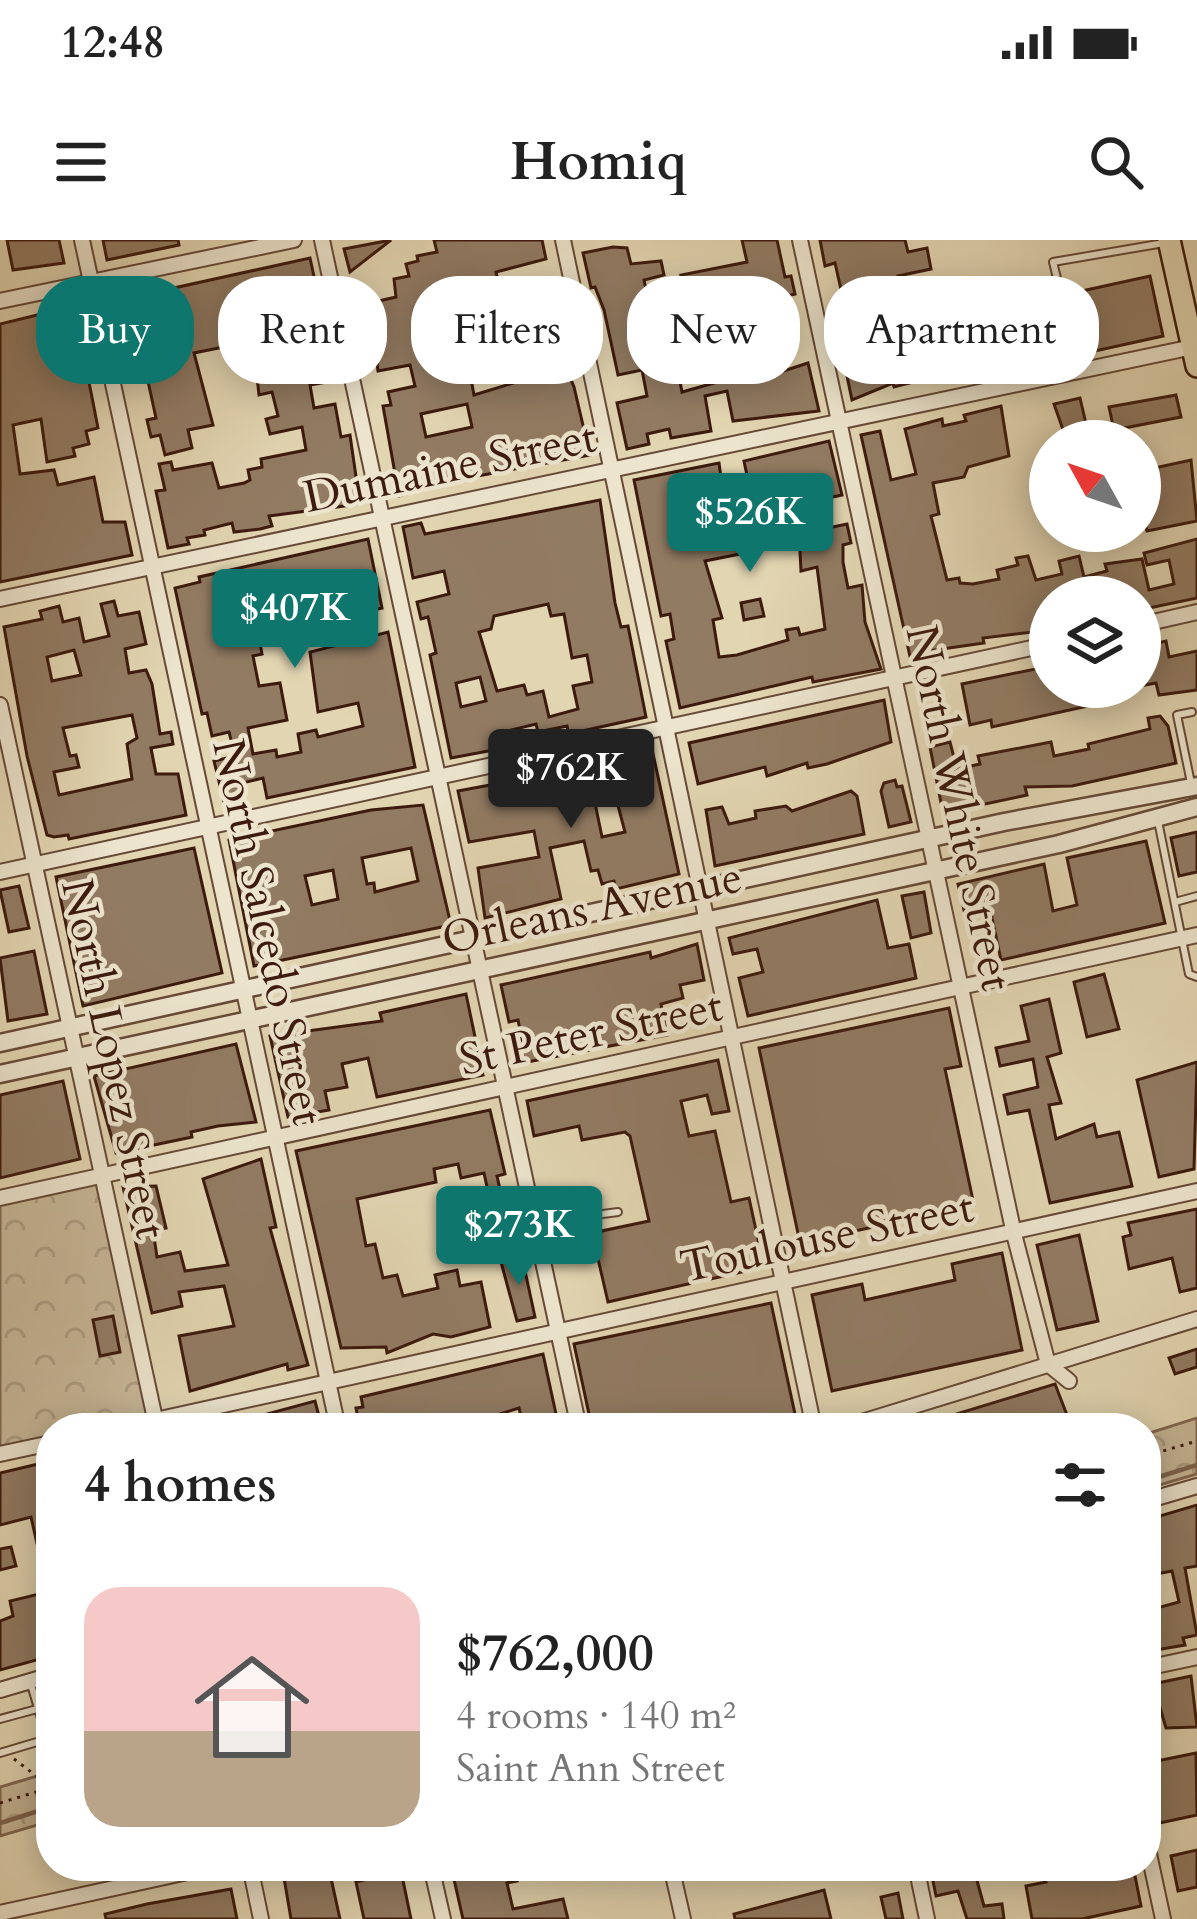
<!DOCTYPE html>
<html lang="en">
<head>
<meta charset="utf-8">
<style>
	:root { --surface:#fff; --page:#f2f2f2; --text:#222; --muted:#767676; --line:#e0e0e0; --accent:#0f766e }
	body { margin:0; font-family:Cardo,serif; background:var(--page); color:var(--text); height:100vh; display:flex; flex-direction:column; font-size:45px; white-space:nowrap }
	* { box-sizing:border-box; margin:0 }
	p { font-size:39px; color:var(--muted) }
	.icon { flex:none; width:66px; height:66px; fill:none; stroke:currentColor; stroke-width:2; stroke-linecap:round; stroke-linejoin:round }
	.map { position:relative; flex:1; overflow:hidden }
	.panel { position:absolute; left:36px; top:1173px; width:1125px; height:468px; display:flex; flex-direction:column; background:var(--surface); border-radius:48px; box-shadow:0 6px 30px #0003 }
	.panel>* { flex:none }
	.hud { position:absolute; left:36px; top:36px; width:1125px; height:108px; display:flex; gap:24px }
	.needle { width:78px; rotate:310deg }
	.controls { position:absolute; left:1029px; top:180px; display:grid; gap:24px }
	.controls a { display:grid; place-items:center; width:132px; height:132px; border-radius:50%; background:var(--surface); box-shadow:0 6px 30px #0003; font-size:60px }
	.price { position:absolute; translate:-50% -102px; padding:0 27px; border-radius:12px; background:var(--accent); color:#fff; font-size:39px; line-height:78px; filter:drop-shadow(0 3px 6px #0008) }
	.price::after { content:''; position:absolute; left:50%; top:72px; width:36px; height:27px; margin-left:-18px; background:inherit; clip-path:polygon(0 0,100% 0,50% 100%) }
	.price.on { background:#222; color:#fff }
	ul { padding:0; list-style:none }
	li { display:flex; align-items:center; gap:36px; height:300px; padding:0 48px }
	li+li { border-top:3px solid var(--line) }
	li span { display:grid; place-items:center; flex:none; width:336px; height:240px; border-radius:36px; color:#555 }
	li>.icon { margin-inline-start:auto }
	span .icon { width:144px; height:144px; fill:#fffc; stroke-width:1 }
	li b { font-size:51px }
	h2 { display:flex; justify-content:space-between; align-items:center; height:144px; padding:0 48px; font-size:51px }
	.tag { padding:0 42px; border-radius:48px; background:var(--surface); box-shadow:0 6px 30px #0003; font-size:42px; line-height:108px }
	.tag.on { background:var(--accent); color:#fff }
	.status { display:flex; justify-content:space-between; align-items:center; height:84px; padding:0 60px; background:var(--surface); direction:ltr }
	.status svg { height:33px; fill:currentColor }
	header { display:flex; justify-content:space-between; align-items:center; height:156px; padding:0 48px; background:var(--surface); font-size:54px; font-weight:600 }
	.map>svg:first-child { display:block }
	.forest { fill:url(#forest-crowns); stroke:#816852; stroke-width:3 }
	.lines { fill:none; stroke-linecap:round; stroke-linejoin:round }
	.stream { stroke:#7e644e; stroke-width:4.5 }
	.building { fill:#927b63; stroke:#3c1a0d; stroke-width:3; fill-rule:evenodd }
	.service-casing { stroke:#664936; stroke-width:10 }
	.minor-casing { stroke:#664936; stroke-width:18 }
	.tertiary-casing { stroke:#664936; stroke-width:21 }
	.primary-casing { stroke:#3c1a0d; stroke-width:26 }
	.path { stroke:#3c1a0d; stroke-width:3; stroke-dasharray:3 6; stroke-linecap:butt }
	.service { stroke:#ece4cd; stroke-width:6 }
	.minor { stroke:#ece4cd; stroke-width:14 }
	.tertiary { stroke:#ece4cd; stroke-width:16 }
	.primary { stroke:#e2d5b2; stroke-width:21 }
	.labels { text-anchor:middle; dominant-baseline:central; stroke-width:9; stroke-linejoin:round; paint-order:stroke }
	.street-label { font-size:45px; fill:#3c1a0d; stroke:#ece4cd }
</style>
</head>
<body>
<div class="status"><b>12:48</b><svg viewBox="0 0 49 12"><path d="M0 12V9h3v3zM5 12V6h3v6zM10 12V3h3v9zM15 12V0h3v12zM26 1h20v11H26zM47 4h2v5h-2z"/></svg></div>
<header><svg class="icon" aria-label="menu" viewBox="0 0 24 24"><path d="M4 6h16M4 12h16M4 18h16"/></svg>Homiq<svg class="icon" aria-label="search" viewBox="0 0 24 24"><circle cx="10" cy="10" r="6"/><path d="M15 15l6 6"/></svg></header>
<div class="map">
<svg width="1197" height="1679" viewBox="0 0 1197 1679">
	<defs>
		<pattern id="forest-crowns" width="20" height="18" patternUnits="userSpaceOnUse" patternTransform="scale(3)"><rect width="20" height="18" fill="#c6b596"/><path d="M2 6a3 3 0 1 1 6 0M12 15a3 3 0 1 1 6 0" fill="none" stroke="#ab9b80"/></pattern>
	</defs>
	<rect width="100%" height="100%" fill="#e2d5b2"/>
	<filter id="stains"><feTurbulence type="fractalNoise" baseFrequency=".00167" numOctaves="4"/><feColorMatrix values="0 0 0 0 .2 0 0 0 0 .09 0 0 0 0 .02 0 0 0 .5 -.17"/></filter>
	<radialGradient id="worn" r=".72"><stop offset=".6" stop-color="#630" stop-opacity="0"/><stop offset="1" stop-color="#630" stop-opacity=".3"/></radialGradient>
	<!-- forest -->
	<g class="forest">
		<polygon points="103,936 156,1180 119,1188 51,1188 51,1203 0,1214 0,958"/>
		<polygon points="1197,1178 1197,1234 1146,1249 1146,1194"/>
		<polygon points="51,1532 51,1581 0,1596 0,1547"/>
	</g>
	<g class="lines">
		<!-- stream -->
		<g class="stream">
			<polyline points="1146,1241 1197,1225"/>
			<polyline points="0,1583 51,1567"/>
		</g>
	</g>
	<!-- building -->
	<g class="building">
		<polygon points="7,0 59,0 64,23 13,30"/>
		<polygon points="103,0 178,0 179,5 107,20"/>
		<polygon points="391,0 350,32 344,9"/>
		<path d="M 434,0 L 542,0 L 546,19 L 496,32 L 504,67 L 431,78 L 437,106 L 464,100 L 474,155 L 543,134 L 537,107 L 511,109 L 502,71 L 552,60 L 567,100 L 553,103 L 558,127 L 565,125 L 574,147 L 590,215 L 440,243 L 399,256 L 383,166 L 391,165 L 388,152 L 415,146 L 410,125 L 378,131 L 370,63 L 396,57 L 394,39 L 409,36 L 406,24 L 418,21 L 417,16 L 437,12 ZM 467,164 L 472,187 L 426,197 L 421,174 Z"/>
		<polygon points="742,0 777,0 785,37 791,36 795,54 742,66 736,40 704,47 709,63 696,67 681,35 747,22"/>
		<polygon points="820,0 905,0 908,12 927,8 931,29 898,36 902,56 888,59 893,82 1001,68 1011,125 981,131 980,125 894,147 893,143 852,160 834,74 843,72 842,54 835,23 825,26"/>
		<polygon points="613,7 627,8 631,24 661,21 664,35 644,40 649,63 666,59 672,91 660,94 668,128 677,126 682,152 725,140 722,126 744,122 746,135 764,131 765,137 808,123 819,171 733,181 727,151 705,156 711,191 671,198 669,189 647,194 649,204 627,209 617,163 647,156 642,130 618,135 604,70 595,47 591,48 583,13"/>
		<path d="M 310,18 L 323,78 L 327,142 L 310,145 L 314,168 L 335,164 L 341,197 L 350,195 L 360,264 L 269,276 L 272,286 L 260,289 L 234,292 L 232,283 L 204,290 L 205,295 L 187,298 L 189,304 L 168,308 L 156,251 L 165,250 L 159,224 L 171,222 L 173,230 L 212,223 L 219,248 L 244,243 L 250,240 L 248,230 L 262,227 L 261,219 L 306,210 L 302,187 L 270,194 L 266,179 L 278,176 L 272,152 L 259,155 L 253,101 L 194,113 L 213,185 L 188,190 L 192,208 L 165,215 L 160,195 L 151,197 L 147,180 L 156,178 L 144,123 L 129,126 L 115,61 ZM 299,79 L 304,104 L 282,108 L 276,84 Z"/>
		<polygon points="1150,36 1163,96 1095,111 1082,51"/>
		<polygon points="1038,49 1053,113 1036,117 1021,52"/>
		<polygon points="74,66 98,188 86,191 89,204 73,208 75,216 47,222 41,179 13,185 20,234 54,230 58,245 94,237 103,282 125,282 132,315 0,342 0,84"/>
		<polygon points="1176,155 1181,177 1114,190 1109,167"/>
		<polygon points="1080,158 1090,201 1067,201 1054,164"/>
		<polygon points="1001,166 1009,216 968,227 964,237 933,243 939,274 931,276 947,340 959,338 960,343 973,344 999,339 997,330 1018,325 1016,318 1028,316 1036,340 1062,334 1059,321 1079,316 1084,337 1107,331 1105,324 1142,319 1149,350 1174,344 1169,320 1147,325 1144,313 1197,299 1197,358 1140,370 1140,357 1050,357 1050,390 983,398 984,403 928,411 929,417 911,421 861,195 880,191 891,240 916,234 905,189 942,179 943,186 966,181 964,175"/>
		<polygon points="829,201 842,255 818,260 823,289 847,284 851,303 843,305 843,322 848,348 862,345 865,382 881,429 813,442 812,437 680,468 666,401 674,399 670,374 661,376 634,240 719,223 728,288 744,285 750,312 705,321 722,378 713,380 719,417 737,415 788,400 786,390 798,388 800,395 825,389 817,327 801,331 798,271 778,276 774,260 753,264 744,221"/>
		<polygon points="1145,205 1150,229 1191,220 1197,281 1147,291 1140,260 1140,206"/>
		<path d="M 600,260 L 615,363 L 621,387 L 628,386 L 646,477 L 582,491 L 568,491 L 567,486 L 538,492 L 536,484 L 507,491 L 510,507 L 451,518 L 430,415 L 436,413 L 428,377 L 421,379 L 417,362 L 449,354 L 444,331 L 413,338 L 403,287 L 421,283 L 425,294 ZM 548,364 L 551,376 L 564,374 L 572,418 L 587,415 L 592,442 L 573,446 L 578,469 L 549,477 L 543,451 L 527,455 L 524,445 L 497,451 L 479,392 L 491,389 L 494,376 ZM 480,437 L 486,461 L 461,467 L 456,443 Z"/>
		<polygon points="368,299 382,368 365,372 364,366 299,379 296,366 256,381 262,414 253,416 259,446 280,443 287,480 248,488 253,514 276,510 277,517 301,512 298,494 316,490 318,497 363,486 358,463 318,472 310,412 388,392 415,527 267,558 263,538 238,544 241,558 224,562 214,521 235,516 229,492 212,496 207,473 202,474 175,348 200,342 199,337"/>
		<polygon points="760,359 764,376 744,380 741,363"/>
		<path d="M 114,361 L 118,376 L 139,372 L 146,404 L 125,409 L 129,433 L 146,430 L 152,444 L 160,494 L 171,492 L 173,504 L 151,508 L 156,534 L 178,534 L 186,575 L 69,599 L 68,595 L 54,597 L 47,595 L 27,516 L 4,387 L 42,379 L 40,371 L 59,366 L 63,382 L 79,378 L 84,402 L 109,396 L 101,364 ZM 74,410 L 81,435 L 52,441 L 47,417 ZM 132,475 L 137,498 L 127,504 L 132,539 L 59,555 L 54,532 L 79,527 L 76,515 L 70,516 L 63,488 Z"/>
		<polygon points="1166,401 1169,417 1197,411 1197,450 1159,455 1156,443 1140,446 1140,407"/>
		<polygon points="1050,426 1050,447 1112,447 1115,460 992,487 991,480 970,485 962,444"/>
		<polygon points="884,460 891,502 827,524 808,528 807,523 767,536 765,527 698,544 689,503"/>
		<polygon points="1160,476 1168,486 1176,523 1072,546 1025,547 1027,555 943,573 930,507 950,502 957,529 980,524 978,516 1051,502 1054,516 1089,509 1088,504 1150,489 1148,478"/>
		<polygon points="652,509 679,634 616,649 614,641 602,644 598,630 591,631 584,601 550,608 561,659 485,678 478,628 539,617 534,591 469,602 458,551 544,535 545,542 587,524 602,597 625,592 606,520"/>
		<polygon points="895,540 897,547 902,546 911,582 889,587 881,551 884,543"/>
		<polygon points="851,551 857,556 864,594 715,626 706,570 722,567 729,584 756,578 755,571 786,566 792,571"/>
		<path d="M 423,565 L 451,685 L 254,726 L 229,600 L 371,570 ZM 411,608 L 418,641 L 375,652 L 374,643 L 367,644 L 362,618 ZM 333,630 L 338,659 L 312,665 L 305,636 Z"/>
		<polygon points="1197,592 1197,632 1179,636 1171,598"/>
		<polygon points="1146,601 1165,683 1001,720 991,673 966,679 958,644 1044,624 1053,671 1077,665 1067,618"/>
		<polygon points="194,608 222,733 83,766 56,637"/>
		<polygon points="19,646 29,688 9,692 0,650"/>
		<polygon points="924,652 931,693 911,698 902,656"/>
		<polygon points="877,660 888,708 909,704 916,738 748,776 739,738 763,732 757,709 733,714 729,698"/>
		<polygon points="697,704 704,740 680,745 683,758 661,764 667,795 517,824 514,806 523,805 518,780 509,782 501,745 650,712 651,718"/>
		<polygon points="34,711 47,774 8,781 0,718"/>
		<polygon points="1104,734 1119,789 1087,797 1074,742"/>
		<polygon points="466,754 483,835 377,857 368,818 342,824 347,847 325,851 329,870 288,877 270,796 382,781 380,773"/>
		<polygon points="1049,759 1061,813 1047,817 1061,863 1049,865 1056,899 1094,884 1097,897 1119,892 1132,946 1050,963 1029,870 1008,874 1004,855 1038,847 1033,819 1000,826 996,808 1029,801 1021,766"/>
		<polygon points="949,768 961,826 945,829 974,965 800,1003 759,808"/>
		<polygon points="236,804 256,882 218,886 191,892 192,897 116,913 94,836"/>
		<polygon points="718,820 729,871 712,874 707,855 681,861 689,896 715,891 731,962 749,958 764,1027 608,1062 592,993 649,981 630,896 625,892 582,900 579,886 534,896 527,861"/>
		<polygon points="1197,822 1194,929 1159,937 1137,840"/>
		<polygon points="63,841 80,919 0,938 0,855"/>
		<polygon points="490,870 505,934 497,936 505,972 472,979 468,961 489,956 484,933 461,938 458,924 434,929 436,942 357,959 366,1006 375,1004 383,1038 397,1035 403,1056 438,1048 435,1035 457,1030 460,1046 481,1042 490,1087 451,1097 433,1094 387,1113 386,1107 341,1108 296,911"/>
		<polygon points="261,919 276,987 270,988 308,1125 288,1130 287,1124 190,1151 179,1096 234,1086 224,1046 179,1052 182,1066 152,1073 123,947 156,946 166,988 153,990 157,1017 180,1012 185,1031 228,1025 203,939"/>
		<polygon points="1197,969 1197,1048 1180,1052 1172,1018 1129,1029 1123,997 1131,995 1128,983"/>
		<polygon points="1079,995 1098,1081 1057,1090 1037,1005"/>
		<polygon points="1002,1013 1022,1110 832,1151 812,1055 862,1044 865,1060 955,1040 952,1024"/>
		<polygon points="522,1017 535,1077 517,1081 501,1022"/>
		<polygon points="771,1063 798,1188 592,1188 574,1104"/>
		<polygon points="113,1076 120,1112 100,1116 93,1080"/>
		<polygon points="1197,1109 1197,1127 1175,1134 1169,1118"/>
		<polygon points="543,1114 556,1174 522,1181 519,1168 460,1187 458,1180 419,1188 360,1188 356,1168 363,1167 361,1157"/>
		<polygon points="1055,1144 1072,1188 920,1188 920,1185"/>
		<polygon points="315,1161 322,1188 234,1188 234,1183"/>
		<polygon points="51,1221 51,1281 46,1282 51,1305 38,1308 31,1277 0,1285 0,1233"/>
		<polygon points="1197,1265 1197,1326 1185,1328 1197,1395 1183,1398 1185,1405 1150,1411 1146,1371 1179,1362 1172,1331 1146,1336 1146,1280"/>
		<polygon points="11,1307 16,1326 0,1330 0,1309"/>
		<polygon points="39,1354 51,1416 0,1430 0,1381 13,1376 10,1361"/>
		<polygon points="1191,1436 1197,1487 1166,1488 1153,1444"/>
		<polygon points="1196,1513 1197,1575 1160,1583 1152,1522"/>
		<polygon points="1197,1610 1197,1647 1178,1651 1171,1616"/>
		<polygon points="361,1626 400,1626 411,1679 364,1679 356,1642 364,1640"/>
		<polygon points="451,1626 513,1626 517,1641 507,1643 513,1669 563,1659 568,1679 463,1679"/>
		<polygon points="930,1626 973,1626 984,1666 1002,1664 1004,1679 967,1679 958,1651 936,1656"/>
		<polygon points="1042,1626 1084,1626 1085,1632 1133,1626 1141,1666 1082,1679 1032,1679 1026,1646 1046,1642"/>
		<polygon points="329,1629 340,1679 291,1679 284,1638"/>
		<polygon points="231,1649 237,1679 106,1679 105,1674 147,1664"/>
		<polygon points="824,1650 831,1679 735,1679 734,1674"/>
		<polygon points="898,1653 903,1679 886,1679 881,1657"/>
	</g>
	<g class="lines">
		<defs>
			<g id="service">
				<polyline points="1079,127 1053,22 1164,3"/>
				<polyline points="1191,543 1177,475 1192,472"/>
				<polyline points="1158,581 1189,734 1197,737"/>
				<polyline points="1175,662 1197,656"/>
				<polyline points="530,951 558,952 572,978 618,972"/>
				<polyline points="0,1479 37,1469"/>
				<polyline points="0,1513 47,1499 30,1441"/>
			</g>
			<g id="minor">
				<polyline points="82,0 338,1188"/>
				<polyline points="322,0 579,1188"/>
				<polyline points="563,0 814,1188"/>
				<polyline points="800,0 1014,994 1048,1124 1069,1141"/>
				<polyline points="0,61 294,0"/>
				<polyline points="0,359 1197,106"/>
				<polyline points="1140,385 1197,372"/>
				<polyline points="0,465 157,1188"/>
				<polyline points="0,632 1050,404"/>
				<polyline points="0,958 1197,695"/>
				<polyline points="119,1188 1197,951"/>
				<polyline points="842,1188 1197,1079"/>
				<polyline points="0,1214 51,1203"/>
				<polyline points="1146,1261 1197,1246"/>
				<polyline points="1146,1428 1197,1417"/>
				<polyline points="0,1450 51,1435"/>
				<polyline points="1146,1600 1163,1679"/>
				<polyline points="250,1626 261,1679"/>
				<polyline points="431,1626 443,1679"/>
				<polyline points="671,1626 683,1679"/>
				<polyline points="916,1626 927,1679"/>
				<polyline points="0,1673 215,1626"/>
			</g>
			<g id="tertiary">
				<polyline points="0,803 1004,582 1197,546"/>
				<polyline points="0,834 1059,604 1197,567"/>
			</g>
			<polyline id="primary" points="1169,0 1197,126"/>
		</defs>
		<!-- service casing -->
		<use href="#service" class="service-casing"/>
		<!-- minor casing -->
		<use href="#minor" class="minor-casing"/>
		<!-- tertiary casing -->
		<use href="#tertiary" class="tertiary-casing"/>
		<!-- primary casing -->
		<use href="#primary" class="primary-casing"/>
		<!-- path -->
		<g class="path">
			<polyline points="1146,1216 1197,1201"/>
			<polyline points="14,1519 51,1547"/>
			<polyline points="0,1563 49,1548"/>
		</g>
		<!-- service -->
		<use href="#service" class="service"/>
		<!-- minor -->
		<use href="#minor" class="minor"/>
		<!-- tertiary -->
		<use href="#tertiary" class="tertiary"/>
		<!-- primary -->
		<use href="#primary" class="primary"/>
	</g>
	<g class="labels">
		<!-- street labels -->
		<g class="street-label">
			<text transform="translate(450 227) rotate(-12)">Dumaine Street</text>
			<text transform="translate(959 568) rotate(78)">North White Street</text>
			<text transform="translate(592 668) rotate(-12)">Orleans Avenue</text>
			<text transform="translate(268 692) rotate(78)">North Salcedo Street</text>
			<text transform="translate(591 793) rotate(-12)">St Peter Street</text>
			<text transform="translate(114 819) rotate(78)">North Lopez Street</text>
			<text transform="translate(827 997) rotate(-12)">Toulouse Street</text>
		</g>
	</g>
	<rect width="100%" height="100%" filter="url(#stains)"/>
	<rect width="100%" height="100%" fill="url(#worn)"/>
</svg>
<div class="controls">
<a><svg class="needle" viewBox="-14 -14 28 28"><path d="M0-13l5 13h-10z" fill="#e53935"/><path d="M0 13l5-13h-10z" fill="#767676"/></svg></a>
<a><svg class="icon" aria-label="layers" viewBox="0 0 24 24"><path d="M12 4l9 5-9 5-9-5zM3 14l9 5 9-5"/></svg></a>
</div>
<b class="price" style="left:750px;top:335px">$526K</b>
<b class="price" style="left:295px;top:431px">$407K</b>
<b class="price on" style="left:571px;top:591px">$762K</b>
<b class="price" style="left:519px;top:1048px">$273K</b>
<div class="hud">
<a class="tag on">Buy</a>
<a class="tag">Rent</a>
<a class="tag">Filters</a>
<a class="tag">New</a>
<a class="tag">Apartment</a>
</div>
<section class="panel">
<h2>4 homes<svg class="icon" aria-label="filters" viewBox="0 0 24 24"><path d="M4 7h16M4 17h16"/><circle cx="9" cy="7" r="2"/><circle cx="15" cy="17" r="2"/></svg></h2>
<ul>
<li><span style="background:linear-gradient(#f6c9c9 60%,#b9a48a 0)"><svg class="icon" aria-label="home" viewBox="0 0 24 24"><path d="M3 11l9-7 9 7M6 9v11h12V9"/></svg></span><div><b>$762,000</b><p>4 rooms · 140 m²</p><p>Saint Ann Street</p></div></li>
</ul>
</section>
</div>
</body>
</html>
